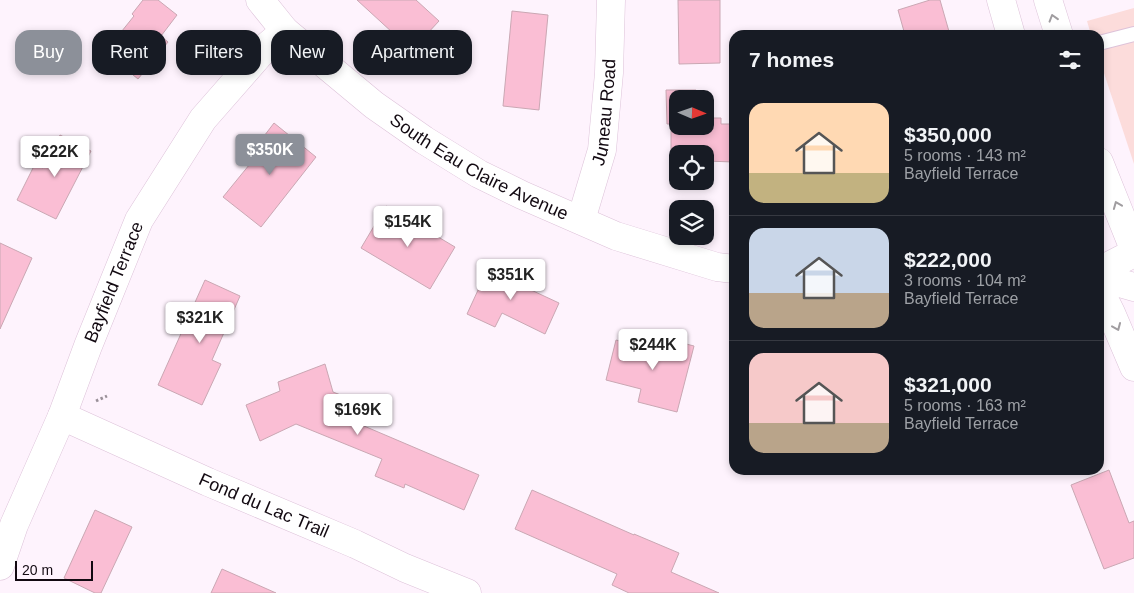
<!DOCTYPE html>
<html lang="en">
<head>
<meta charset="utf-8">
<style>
	:root { --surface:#171b24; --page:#20242c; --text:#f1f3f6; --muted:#9ea1a6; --line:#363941; --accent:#8c9099 }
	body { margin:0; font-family:Arial,sans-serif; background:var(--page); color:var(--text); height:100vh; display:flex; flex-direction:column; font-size:19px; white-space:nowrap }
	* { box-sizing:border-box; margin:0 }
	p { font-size:16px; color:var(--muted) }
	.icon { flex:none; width:28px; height:28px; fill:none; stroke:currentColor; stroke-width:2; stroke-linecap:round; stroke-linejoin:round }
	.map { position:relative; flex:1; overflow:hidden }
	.side { position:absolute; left:729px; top:30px; width:375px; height:445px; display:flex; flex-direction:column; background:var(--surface); border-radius:15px; box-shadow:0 2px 8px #0003 }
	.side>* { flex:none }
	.banner { position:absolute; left:15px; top:30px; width:475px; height:45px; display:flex; gap:10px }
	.needle { width:32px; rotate:92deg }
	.controls { position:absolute; left:669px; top:90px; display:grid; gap:10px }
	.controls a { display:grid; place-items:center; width:45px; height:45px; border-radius:10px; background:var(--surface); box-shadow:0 2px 8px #0003; font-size:25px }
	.scale { position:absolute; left:15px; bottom:12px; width:78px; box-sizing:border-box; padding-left:5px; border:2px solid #120911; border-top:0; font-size:14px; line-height:18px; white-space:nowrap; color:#120911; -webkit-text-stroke:4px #fef3fd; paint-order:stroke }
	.price { position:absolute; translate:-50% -42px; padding:0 11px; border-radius:5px; background:#fff; color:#222; font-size:16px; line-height:32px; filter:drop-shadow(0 1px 2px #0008) }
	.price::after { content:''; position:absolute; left:50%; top:30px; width:15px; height:11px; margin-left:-8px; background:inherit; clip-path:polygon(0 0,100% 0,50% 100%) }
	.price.on { background:var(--accent); color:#fff }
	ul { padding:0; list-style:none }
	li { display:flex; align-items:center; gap:15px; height:125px; padding:0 20px }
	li+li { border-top:1px solid var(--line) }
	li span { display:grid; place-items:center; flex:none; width:140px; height:100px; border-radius:15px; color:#555 }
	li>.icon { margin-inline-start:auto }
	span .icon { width:60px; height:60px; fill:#fffc; stroke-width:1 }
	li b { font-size:21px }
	h2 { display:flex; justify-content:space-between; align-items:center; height:60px; padding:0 20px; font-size:21px }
	.tag { padding:0 18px; border-radius:15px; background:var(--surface); box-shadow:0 2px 8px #0003; font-size:18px; line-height:45px }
	.tag.on { background:var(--accent); color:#fff }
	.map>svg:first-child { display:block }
	.green { fill:#fcdcdb }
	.building { fill:#fabed4; stroke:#caa7b3 }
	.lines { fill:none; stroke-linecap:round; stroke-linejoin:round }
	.lane-casing { stroke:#ddc2d9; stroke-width:16 }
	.street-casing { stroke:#ddc2d9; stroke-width:29 }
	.secondary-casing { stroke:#ddc2d9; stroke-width:29 }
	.path { stroke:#9a9099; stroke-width:3; stroke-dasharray:2.5 2.5; stroke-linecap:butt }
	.lane { stroke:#fff; stroke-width:14 }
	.street { stroke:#fff; stroke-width:28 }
	.secondary { stroke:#fff; stroke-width:28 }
	.oneway { stroke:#a09da0 }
	.labels { text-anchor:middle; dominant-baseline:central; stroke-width:5; stroke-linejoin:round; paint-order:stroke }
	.street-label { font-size:18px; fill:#120911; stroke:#fef3fd }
</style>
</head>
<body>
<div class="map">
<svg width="1134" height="593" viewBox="0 0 1134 593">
	<rect width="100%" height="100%" fill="#fef3fd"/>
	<!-- green -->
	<polygon class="green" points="1134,8 1134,164 1099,58 1099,35 1091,35 1087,21"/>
	<!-- building -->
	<g class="building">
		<polygon points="143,0 158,0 177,15 161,36 168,42 138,79 105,52 134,16 132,14"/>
		<polygon points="357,0 416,0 439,21 413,49 394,31 393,33"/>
		<polygon points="678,0 720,0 720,63 679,64"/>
		<polygon points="930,0 940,0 950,35 905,35 898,10"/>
		<polygon points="512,11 548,15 539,110 503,106"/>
		<polygon points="666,90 696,90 696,99 678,99 678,126 705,126 705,118 721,118 721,124 734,124 734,162 705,161 705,154 678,154 678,161 671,161 671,124 667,124"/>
		<polygon points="274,123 316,157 261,227 223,197 263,148 258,144"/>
		<polygon points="60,135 91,151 56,219 17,200 35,164 43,168"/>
		<polygon points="386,206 455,247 430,289 361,248"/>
		<polygon points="0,243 32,258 0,329"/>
		<polygon points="491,262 519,276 516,283 559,303 545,334 502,313 495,327 467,314"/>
		<polygon points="205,280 240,296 212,360 221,364 202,405 158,385"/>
		<polygon points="655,336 694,346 677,412 638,402 641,389 606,380 616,340 652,349"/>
		<polygon points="325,364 333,392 371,407 364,426 479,475 464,510 405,484 404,488 375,476 382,459 296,424 260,441 246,405 280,391 278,382"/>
		<polygon points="1109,470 1129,523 1134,521 1134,558 1104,569 1071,485"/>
		<polygon points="532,490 634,535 634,534 679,553 671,572 719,593 629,593 612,585 617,574 515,529"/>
		<polygon points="95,510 132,527 101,593 95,593 64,578"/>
		<polygon points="222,569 276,593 211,593"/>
	</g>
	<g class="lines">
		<defs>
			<polyline id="lane" points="1099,43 1134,34"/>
			<g id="street">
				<path id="s1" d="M 260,0 L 285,31 L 374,105 L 424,140 L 479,174 L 522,195 L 616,236 L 717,267 L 734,269"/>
				<path id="s2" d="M 581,220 L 602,150 L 609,73 L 611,0"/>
				<path id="s3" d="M 62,416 L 208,482 L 355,544 L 405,568 L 467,593"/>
				<path id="s4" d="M 0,566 L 14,525 L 62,416 L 88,346 L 139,220 L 203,119 L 266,47 L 285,31"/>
			</g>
			<g id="secondary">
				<polyline points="1001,0 1011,35"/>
				<polyline points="1048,0 1059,35"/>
				<polyline points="1099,162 1134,249"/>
				<polyline points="1099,271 1134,253"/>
				<polyline points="1099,277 1134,287"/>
				<polyline points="1099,289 1111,313 1134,367"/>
			</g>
		</defs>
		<!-- lane casing -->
		<use href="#lane" class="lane-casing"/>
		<!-- street casing -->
		<use href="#street" class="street-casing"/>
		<!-- secondary casing -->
		<use href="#secondary" class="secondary-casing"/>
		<!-- path -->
		<polyline class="path" points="96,401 107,396"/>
		<!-- lane -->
		<use href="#lane" class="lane"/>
		<!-- street -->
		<use href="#street" class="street"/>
		<!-- secondary -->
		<use href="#secondary" class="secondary"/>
	</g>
	<!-- one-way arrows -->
	<defs><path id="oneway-chevron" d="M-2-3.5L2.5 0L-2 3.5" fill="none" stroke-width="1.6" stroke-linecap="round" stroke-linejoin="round" transform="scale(1.25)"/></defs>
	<g class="oneway">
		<use href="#oneway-chevron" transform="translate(1053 18) rotate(-107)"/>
		<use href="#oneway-chevron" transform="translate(1117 205) rotate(-112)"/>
		<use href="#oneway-chevron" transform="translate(1117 327) rotate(67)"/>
	</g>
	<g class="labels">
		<!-- street labels -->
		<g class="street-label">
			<text stroke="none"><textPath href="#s2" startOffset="111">Juneau Road</textPath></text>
			<text stroke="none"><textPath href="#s1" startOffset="278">South Eau Claire Avenue</textPath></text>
			<text stroke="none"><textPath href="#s4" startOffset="306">Bayfield Terrace</textPath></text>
			<text stroke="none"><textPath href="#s3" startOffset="221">Fond du Lac Trail</textPath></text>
		</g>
	</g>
</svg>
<div class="controls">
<a><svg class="needle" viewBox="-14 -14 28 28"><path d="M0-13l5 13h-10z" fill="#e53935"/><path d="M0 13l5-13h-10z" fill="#9ea1a6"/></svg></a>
<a><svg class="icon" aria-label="locate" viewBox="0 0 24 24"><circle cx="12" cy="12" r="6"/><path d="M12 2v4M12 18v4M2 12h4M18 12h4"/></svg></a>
<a><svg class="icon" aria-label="layers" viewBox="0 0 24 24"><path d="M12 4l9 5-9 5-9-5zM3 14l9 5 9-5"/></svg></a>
</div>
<div class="scale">20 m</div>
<b class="price on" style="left:270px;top:176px">$350K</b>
<b class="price" style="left:55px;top:178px">$222K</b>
<b class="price" style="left:408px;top:248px">$154K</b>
<b class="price" style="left:511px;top:301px">$351K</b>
<b class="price" style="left:200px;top:344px">$321K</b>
<b class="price" style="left:653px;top:371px">$244K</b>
<b class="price" style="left:358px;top:436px">$169K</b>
<div class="banner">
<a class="tag on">Buy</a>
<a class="tag">Rent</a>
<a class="tag">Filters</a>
<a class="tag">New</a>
<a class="tag">Apartment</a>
</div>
<section class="side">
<h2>7 homes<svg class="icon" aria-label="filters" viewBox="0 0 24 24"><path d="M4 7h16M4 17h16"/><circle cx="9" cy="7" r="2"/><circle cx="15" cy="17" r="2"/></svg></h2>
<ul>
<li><span style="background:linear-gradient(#ffd9b3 70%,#c2b280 0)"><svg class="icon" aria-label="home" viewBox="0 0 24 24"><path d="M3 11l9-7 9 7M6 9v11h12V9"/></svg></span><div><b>$350,000</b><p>5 rooms · 143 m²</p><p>Bayfield Terrace</p></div></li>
<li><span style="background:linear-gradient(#c9d6e8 65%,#b9a48a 0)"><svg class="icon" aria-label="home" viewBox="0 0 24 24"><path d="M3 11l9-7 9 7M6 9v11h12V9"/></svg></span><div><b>$222,000</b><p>3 rooms · 104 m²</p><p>Bayfield Terrace</p></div></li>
<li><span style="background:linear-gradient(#f6c9c9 70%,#b9a48a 0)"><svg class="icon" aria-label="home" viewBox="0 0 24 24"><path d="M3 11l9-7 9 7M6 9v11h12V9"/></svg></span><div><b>$321,000</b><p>5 rooms · 163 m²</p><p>Bayfield Terrace</p></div></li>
</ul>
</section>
</div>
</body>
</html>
